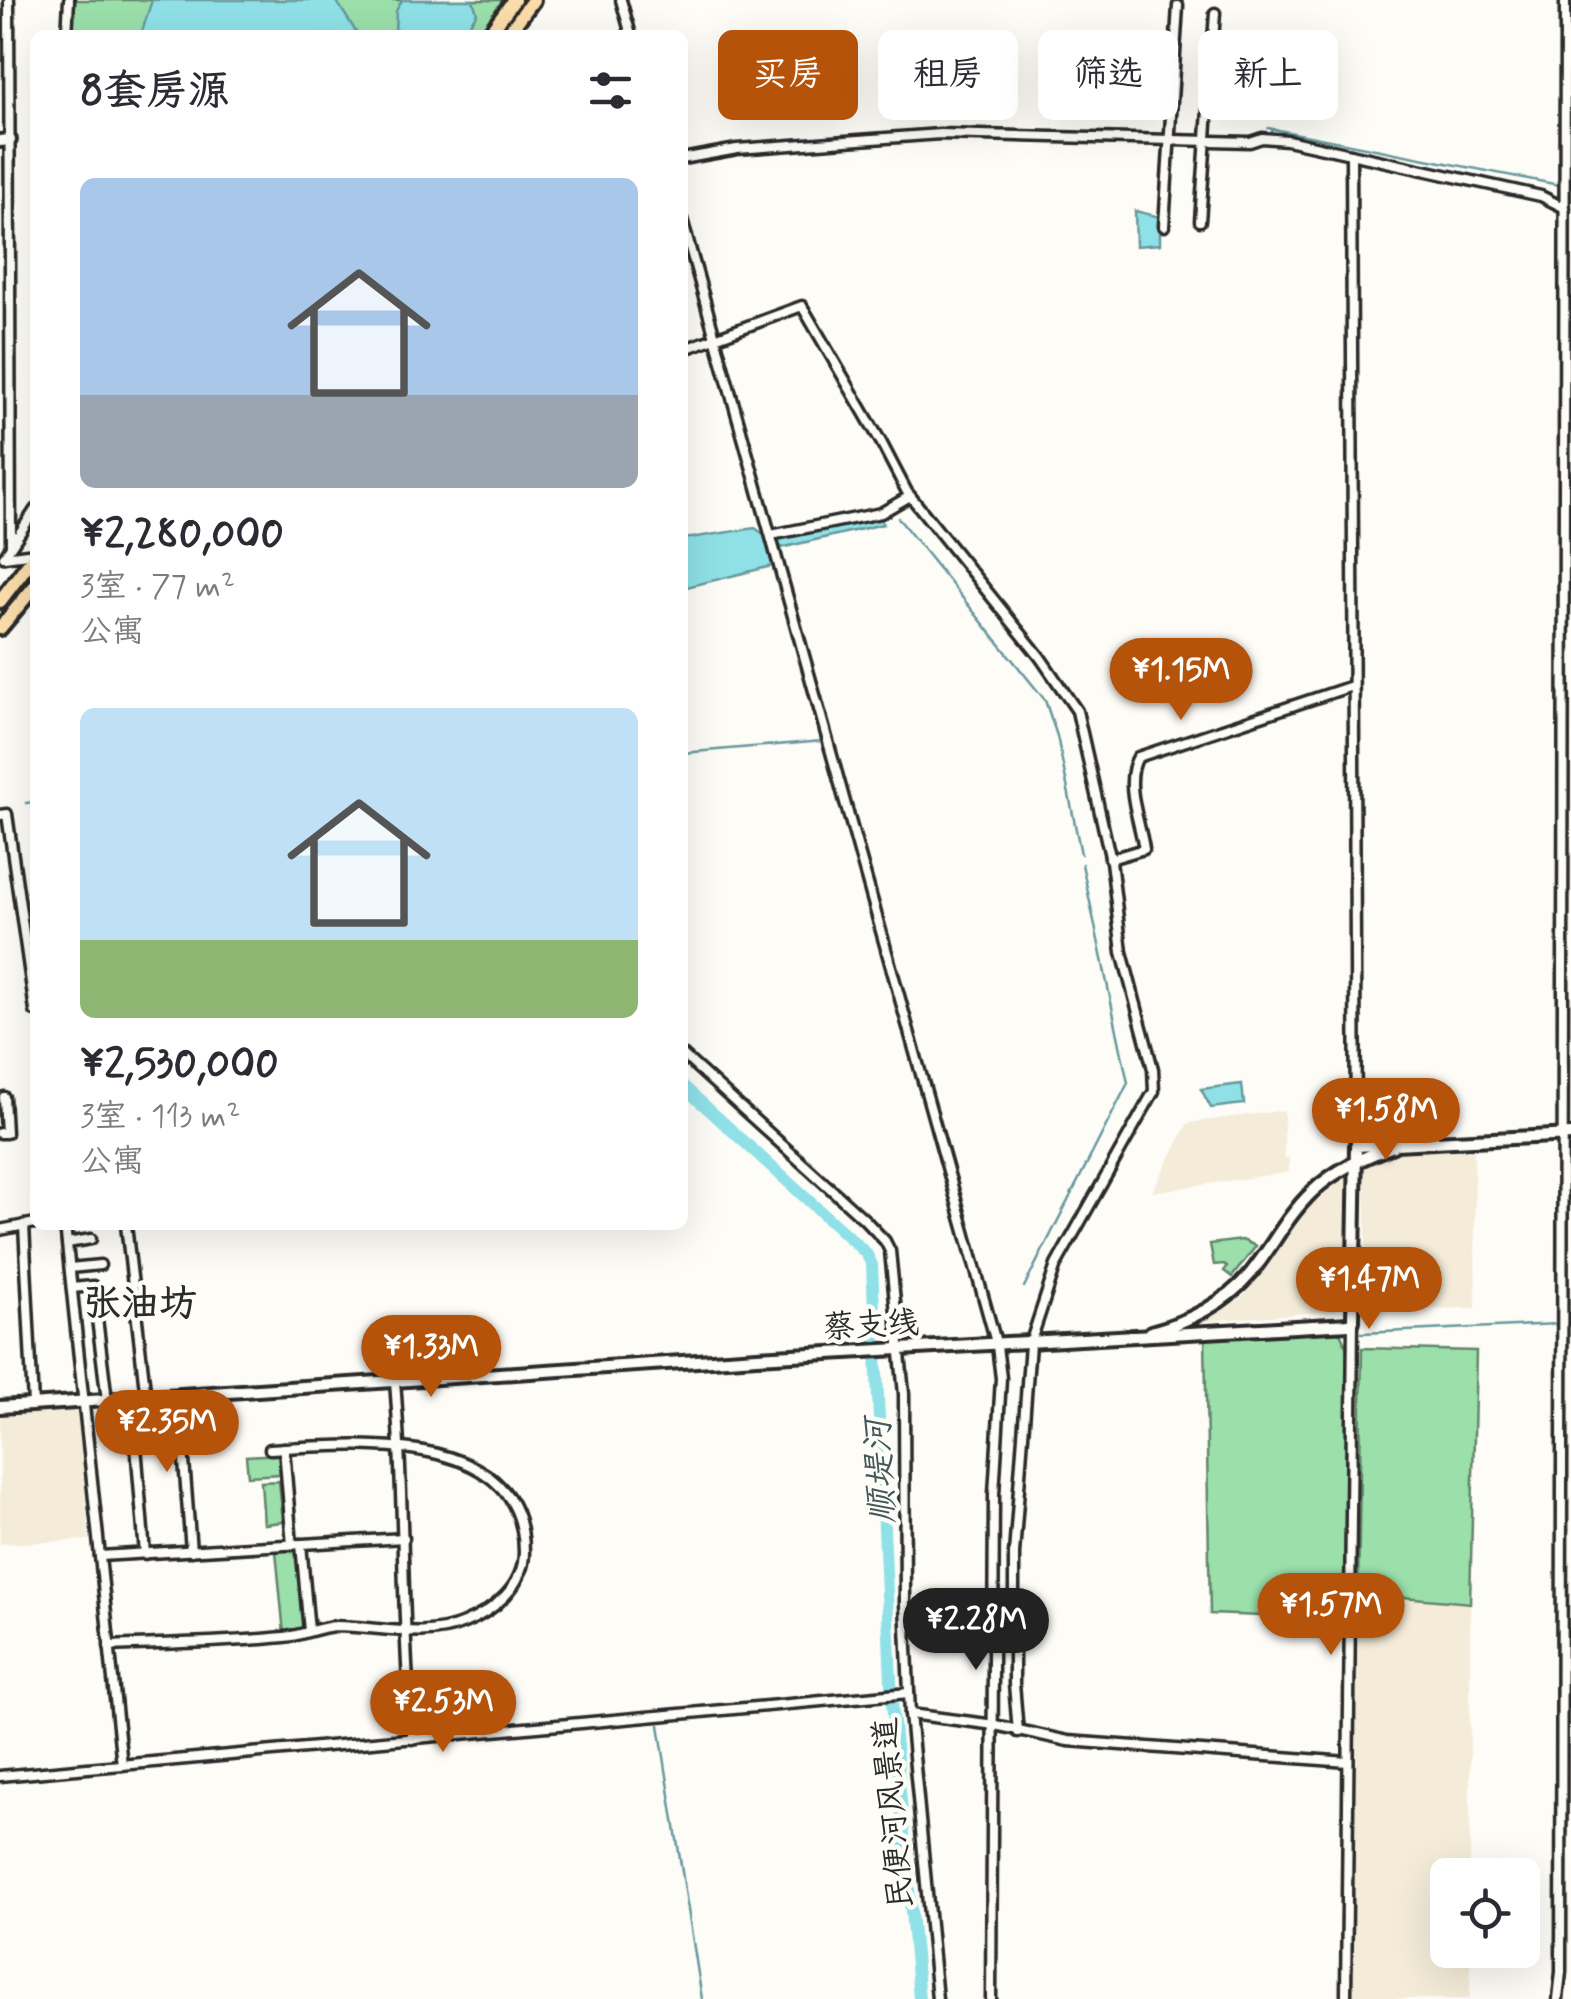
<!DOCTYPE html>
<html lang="zh">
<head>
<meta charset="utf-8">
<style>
	:root { --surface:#fff; --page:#f7f7f7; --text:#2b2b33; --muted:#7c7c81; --accent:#b45309 }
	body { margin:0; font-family:Mynerve,"LXGW WenKai TC",sans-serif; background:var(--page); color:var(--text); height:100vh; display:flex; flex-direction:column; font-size:38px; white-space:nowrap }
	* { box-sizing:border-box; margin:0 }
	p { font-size:32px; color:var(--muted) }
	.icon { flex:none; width:55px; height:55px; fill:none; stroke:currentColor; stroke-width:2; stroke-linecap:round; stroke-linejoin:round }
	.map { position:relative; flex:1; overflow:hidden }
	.drawer { position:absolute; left:30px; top:30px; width:658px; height:1200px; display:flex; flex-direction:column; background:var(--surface); border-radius:15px; box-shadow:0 10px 40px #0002 }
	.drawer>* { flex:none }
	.top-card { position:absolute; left:718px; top:30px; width:702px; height:90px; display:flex; gap:20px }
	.controls { position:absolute; left:1430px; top:1858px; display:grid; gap:20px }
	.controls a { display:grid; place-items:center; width:110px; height:110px; border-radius:15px; background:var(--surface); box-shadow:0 10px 40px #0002; font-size:50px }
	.price { position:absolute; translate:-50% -85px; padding:0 22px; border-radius:35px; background:var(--accent); color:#fff; font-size:32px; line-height:65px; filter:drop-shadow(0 2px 5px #0008) }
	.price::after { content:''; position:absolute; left:50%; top:60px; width:30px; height:22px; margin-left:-15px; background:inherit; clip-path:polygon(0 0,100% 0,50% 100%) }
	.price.current { background:#222; color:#fff }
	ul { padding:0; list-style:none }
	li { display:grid; align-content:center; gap:20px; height:530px; padding:0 50px }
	li span { display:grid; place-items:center; height:310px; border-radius:15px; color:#555 }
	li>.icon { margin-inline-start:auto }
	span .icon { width:180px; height:180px; fill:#fffc; stroke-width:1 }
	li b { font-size:42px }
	h2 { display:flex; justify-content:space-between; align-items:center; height:120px; padding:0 50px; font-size:42px }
	.pill { padding:0 35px; border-radius:15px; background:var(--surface); box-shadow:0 10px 40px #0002; font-size:35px; line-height:90px }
	.pill.current { background:var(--accent); color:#fff }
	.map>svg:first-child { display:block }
	.built { fill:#f4ecd9 }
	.green { fill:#9bdfab; stroke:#63856b; stroke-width:2.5 }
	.water { fill:#8fe1e7; stroke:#67989c; stroke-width:2.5 }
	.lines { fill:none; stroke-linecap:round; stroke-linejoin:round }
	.stream { stroke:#67989c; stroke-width:2.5 }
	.river { stroke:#8fe1e7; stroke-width:12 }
	.minor-casing { stroke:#2b2b2b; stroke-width:15 }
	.tertiary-casing { stroke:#2b2b2b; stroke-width:18 }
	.primary-casing { stroke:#2b2b2b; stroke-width:20 }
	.minor { stroke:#fdfcf7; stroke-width:8 }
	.tertiary { stroke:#fdfcf7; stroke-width:10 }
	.primary { stroke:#fbddab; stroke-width:12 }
	.labels { text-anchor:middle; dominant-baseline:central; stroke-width:9; stroke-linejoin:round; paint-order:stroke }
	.street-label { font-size:32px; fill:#2b2b2b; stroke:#fdfcf7 }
	.water-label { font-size:35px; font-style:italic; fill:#44585a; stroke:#fdfcf7 }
	.quarter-label { font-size:38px; font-weight:bold; fill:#2b2b2b; stroke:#fdfcf7 }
</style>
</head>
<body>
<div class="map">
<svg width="1571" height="1999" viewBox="0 0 1571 1999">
	<rect width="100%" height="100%" fill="#fdfcf7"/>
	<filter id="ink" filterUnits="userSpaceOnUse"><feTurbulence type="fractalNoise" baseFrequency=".01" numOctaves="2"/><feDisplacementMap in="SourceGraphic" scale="20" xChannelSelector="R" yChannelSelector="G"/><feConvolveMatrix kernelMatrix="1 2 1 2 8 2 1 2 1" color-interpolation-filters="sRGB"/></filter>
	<g filter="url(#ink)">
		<!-- built -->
		<g class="built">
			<polygon points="1284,1110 1284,1158 1289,1158 1289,1172 1152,1192 1188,1123"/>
			<polygon points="1474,1150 1476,1308 1367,1309 1365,1164 1400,1151"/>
			<polygon points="1347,1175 1345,1306 1334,1311 1195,1322 1242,1298 1311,1205"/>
			<polygon points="78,1407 89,1540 0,1544 0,1412"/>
			<polygon points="1358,1593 1470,1604 1470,1875 1448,1875 1448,1950 1470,1950 1470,1999 1352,1999"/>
		</g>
		<!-- green -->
		<g class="green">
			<polygon points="73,0 508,0 481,35 71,35"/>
			<polygon points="1242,1240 1256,1246 1232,1277 1224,1271 1227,1267 1224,1264 1214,1265 1210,1244"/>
			<polygon points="1335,1331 1341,1334 1347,1349 1345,1591 1320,1591 1320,1618 1210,1614 1205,1337"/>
			<polygon points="1362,1348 1476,1351 1470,1603 1358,1593"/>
			<polygon points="280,1454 281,1474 248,1476 246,1456"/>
			<polygon points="279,1481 283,1522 264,1524 261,1482"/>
			<polygon points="298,1548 305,1630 284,1634 276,1551"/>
		</g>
		<!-- water -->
		<g class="water">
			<polygon points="152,0 336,0 358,35 141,35"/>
			<polygon points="402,0 473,0 477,13 462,35 395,35 396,11"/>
			<polygon points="1135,211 1160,217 1160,244 1136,246"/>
			<polygon points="880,516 883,524 785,547 781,548 778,538"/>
			<polygon points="755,528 765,535 773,561 772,566 683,588 683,539"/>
			<polygon points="1242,1084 1244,1104 1211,1108 1201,1089"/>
		</g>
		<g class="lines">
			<!-- stream -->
			<g class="stream">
				<polyline points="1268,128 1559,185"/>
				<polyline points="898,518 1045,700 1057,736 1081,854"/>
				<polyline points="682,753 823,741"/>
				<polyline points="26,803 35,802"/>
				<polyline points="1024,1287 1128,1083 1082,864"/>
				<polyline points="1568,1324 1571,1324"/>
				<polyline points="1362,1333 1558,1324"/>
				<polyline points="659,1725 702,1999"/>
				<polyline points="415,1733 563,1719"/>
				<polyline points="127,1760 407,1734"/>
				<polyline points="0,1772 119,1761"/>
			</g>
			<!-- river -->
			<polyline class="river" points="682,1085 866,1253 872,1265 892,1703 919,1999"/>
			<defs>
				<g id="minor">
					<polyline points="9,0 11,545"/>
					<polyline points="621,0 631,35"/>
					<polyline points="67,35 69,0"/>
					<polyline points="1351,154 1356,1146"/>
					<polyline points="682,159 737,149 940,134 1250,142 1262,138 1287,140 1541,196 1565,208"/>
					<polyline points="682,219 997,1346 1001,1378 994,1494 991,1999"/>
					<polyline points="1200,221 1215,13"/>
					<polyline points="1164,226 1178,6"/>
					<polyline points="682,350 802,306 881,442 907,492 1040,657 1077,711 1111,861 1122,952 1153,1069 1154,1091 1056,1265 1030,1344 1014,1554 1014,1684 1018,1732"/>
					<polyline points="771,535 881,513 910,496"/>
					<polyline points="4,557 35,510"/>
					<polyline points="4,557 35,553"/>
					<polyline points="0,815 7,814 35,1011"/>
					<path d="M 1110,859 L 1144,849 C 1140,822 1123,782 1138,757 L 1352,686"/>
					<polyline points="682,1054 864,1219 885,1241 890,1251 904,1394 905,1603 910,1714 937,1999"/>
					<polyline points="0,1133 6,1133 4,1097"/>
					<polyline points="24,1225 33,1405"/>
					<polyline points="65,1225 122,1765"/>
					<polyline points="126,1225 146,1398"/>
					<polyline points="0,1230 35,1223"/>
					<polyline points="67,1243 91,1239"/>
					<polyline points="70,1268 100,1265"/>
					<polyline points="72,1288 93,1286 107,1400"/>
					<path d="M 395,1382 C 405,1501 401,1620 412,1739"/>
					<polyline points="179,1396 191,1551"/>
					<polyline points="132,1398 145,1554"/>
					<polyline points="284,1448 292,1545"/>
					<polyline points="301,1544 309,1631"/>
					<polyline points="100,1556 404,1538"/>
					<path d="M 109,1646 C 167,1643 226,1643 284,1637 C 301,1636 318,1627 336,1626 C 376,1626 426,1640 464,1623 C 494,1611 524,1586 524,1552 C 524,1428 356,1444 270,1449"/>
					<polyline points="910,1714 995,1725 1068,1741 1348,1762"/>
					<polyline points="0,1776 909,1693"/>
					<polyline points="1346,1995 1353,1321"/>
					<polyline points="1558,1999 1561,1972 1565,0"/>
				</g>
				<g id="tertiary">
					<polyline points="0,141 10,140"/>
					<path d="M 1151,1332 C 1188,1322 1226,1303 1251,1273 C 1272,1247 1287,1216 1312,1192 C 1335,1170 1364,1157 1393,1146"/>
					<polyline points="0,1407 757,1357 1349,1324 1353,1321 1356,1146 1571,1135"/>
				</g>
				<g id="primary">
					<polyline points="488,35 514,0"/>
					<polyline points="507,35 533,0"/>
					<polyline points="0,601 35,555"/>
					<polyline points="0,628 35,586"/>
				</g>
			</defs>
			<!-- minor casing -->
			<use href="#minor" class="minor-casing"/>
			<!-- tertiary casing -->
			<use href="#tertiary" class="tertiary-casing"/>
			<!-- primary casing -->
			<use href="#primary" class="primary-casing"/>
			<!-- minor -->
			<use href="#minor" class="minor"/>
			<!-- tertiary -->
			<use href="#tertiary" class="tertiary"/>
			<!-- primary -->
			<use href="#primary" class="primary"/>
		</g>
	</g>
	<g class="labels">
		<!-- street labels -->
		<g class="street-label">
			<text transform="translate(871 1326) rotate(-3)">蔡支线</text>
			<text transform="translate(894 1813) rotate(-95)">民便河风景道</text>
		</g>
		<!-- water labels -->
		<g class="water-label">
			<text transform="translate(881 1471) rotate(-93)">顺堤河</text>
		</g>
		<!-- quarter labels -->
		<g class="quarter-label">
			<text x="140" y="1304">张油坊</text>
		</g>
	</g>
</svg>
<div class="controls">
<a><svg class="icon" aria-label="locate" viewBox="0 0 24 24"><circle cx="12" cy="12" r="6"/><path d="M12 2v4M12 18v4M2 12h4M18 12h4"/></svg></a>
</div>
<b class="price" style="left:1181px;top:723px">¥1.15M</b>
<b class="price" style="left:1386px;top:1163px">¥1.58M</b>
<b class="price" style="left:1369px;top:1332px">¥1.47M</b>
<b class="price" style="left:431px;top:1400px">¥1.33M</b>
<b class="price" style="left:167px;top:1475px">¥2.35M</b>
<b class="price" style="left:1331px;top:1658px">¥1.57M</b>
<b class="price current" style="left:976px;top:1673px">¥2.28M</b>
<b class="price" style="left:443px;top:1755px">¥2.53M</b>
<div class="top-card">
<a class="pill current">买房</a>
<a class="pill">租房</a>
<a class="pill">筛选</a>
<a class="pill">新上</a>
</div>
<section class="drawer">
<h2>8套房源<svg class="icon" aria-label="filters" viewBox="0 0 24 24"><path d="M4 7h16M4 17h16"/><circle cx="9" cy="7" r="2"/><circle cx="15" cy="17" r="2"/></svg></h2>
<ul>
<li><span style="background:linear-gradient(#a9c7e8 70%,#9aa5b1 0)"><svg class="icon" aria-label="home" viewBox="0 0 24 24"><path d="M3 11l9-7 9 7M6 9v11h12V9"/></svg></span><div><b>¥2,280,000</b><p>3室 · 77 m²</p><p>公寓</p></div></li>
<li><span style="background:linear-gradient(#bfe0f5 75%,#8fb573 0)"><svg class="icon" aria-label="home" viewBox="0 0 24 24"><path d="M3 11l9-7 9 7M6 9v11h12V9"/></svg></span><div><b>¥2,530,000</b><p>3室 · 113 m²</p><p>公寓</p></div></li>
</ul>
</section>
</div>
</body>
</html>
